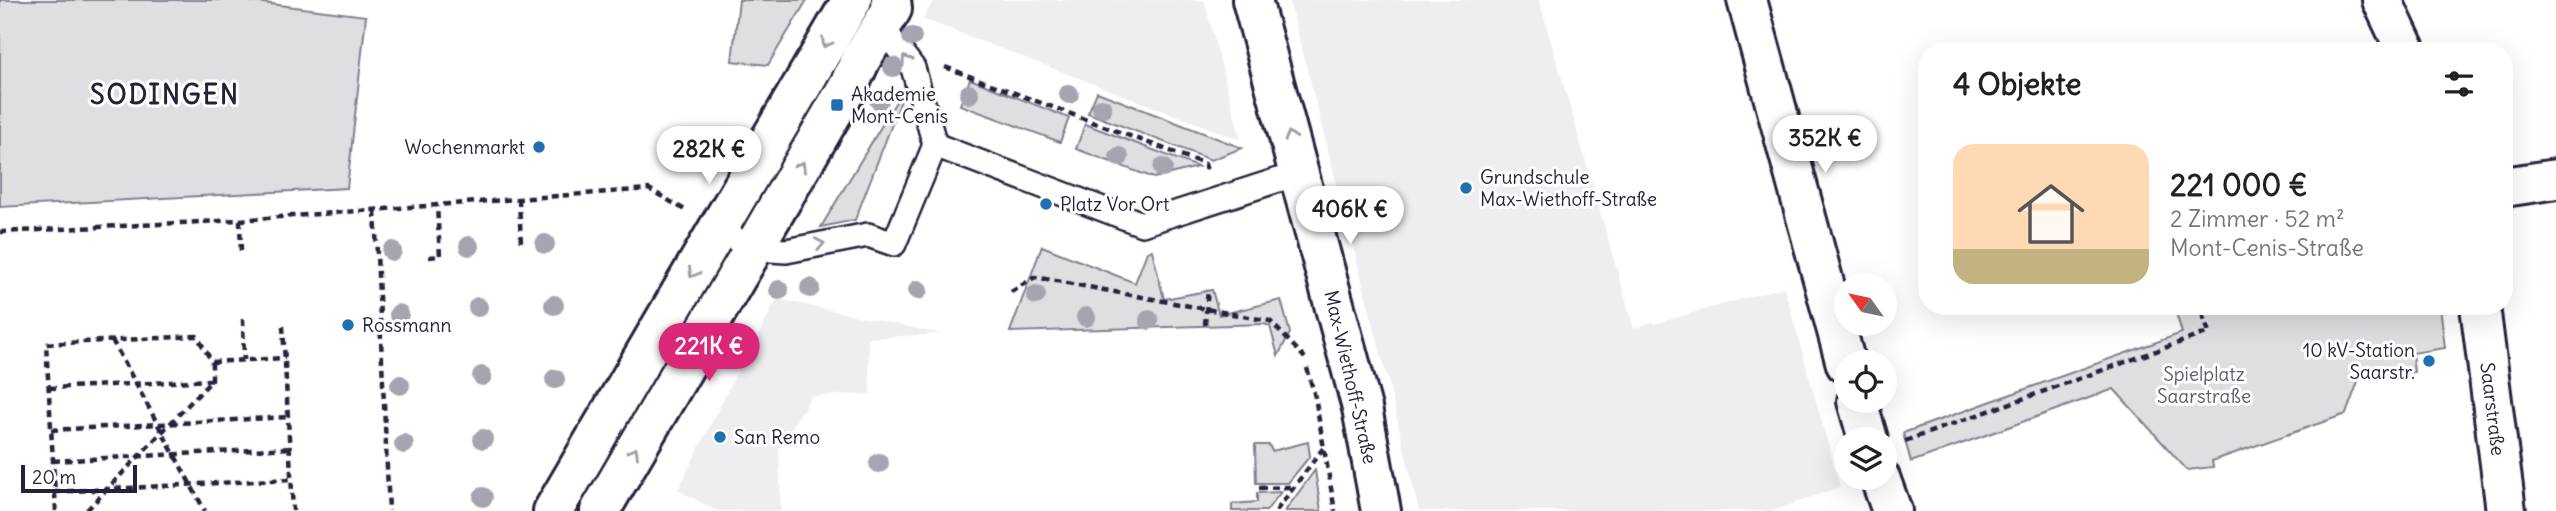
<!DOCTYPE html>
<html lang="de">
<head>
<meta charset="utf-8">
<style>
	:root { --surface:#fff; --page:#f6f6f6; --text:#202124; --muted:#757577; --accent:#db2777 }
	body { margin:0; font-family:Delius,sans-serif; background:var(--page); color:var(--text); height:100vh; display:flex; flex-direction:column; font-size:26px; white-space:nowrap }
	* { box-sizing:border-box; margin:0 }
	p { font-size:23px; color:var(--muted) }
	.icon { flex:none; width:38px; height:38px; fill:none; stroke:currentColor; stroke-width:2; stroke-linecap:round; stroke-linejoin:round }
	.map { position:relative; flex:1; overflow:hidden }
	.drawer { position:absolute; left:1918px; top:42px; width:595px; height:273px; display:flex; flex-direction:column; background:var(--surface); border-radius:28px; box-shadow:0 7px 28px #0002 }
	.drawer>* { flex:none }
	.needle { width:46px; rotate:303deg }
	.buttons { position:absolute; left:1834px; top:273px; display:grid; gap:14px }
	.buttons a { display:grid; place-items:center; width:63px; height:63px; border-radius:50%; background:var(--surface); box-shadow:0 7px 28px #0002; font-size:35px }
	.scale { position:absolute; left:21px; bottom:18px; width:116px; box-sizing:border-box; padding-left:7px; border:4px solid #22223b; border-top:0; font-size:19px; line-height:24px; white-space:nowrap; color:#22223b; -webkit-text-stroke:5px #fff; paint-order:stroke }
	.price { position:absolute; translate:-50% -60px; padding:0 16px; border-radius:24px; background:#fff; color:#222; font-size:23px; line-height:46px; filter:drop-shadow(0 2px 4px #0008) }
	.price::after { content:''; position:absolute; left:50%; top:42px; width:21px; height:16px; margin-left:-10px; background:inherit; clip-path:polygon(0 0,100% 0,50% 100%) }
	.price.active { background:var(--accent); color:#fff }
	ul { padding:0; list-style:none }
	li { display:flex; align-items:center; gap:21px; height:175px; padding:0 35px }
	li span { display:grid; place-items:center; flex:none; width:196px; height:140px; border-radius:21px; color:#555 }
	li>.icon { margin-inline-start:auto }
	span .icon { width:84px; height:84px; fill:#fffc; stroke-width:1 }
	li b { font-size:30px }
	h2 { display:flex; justify-content:space-between; align-items:center; height:84px; padding:0 35px; font-size:30px }
	.map>svg:first-child { display:block }
	.built { fill:#eeeef1 }
	.green { fill:#dfdfe2; stroke:#80808e; stroke-width:2 }
	.lines { fill:none; stroke-linecap:round; stroke-linejoin:round }
	.service-casing { stroke:#22223b; stroke-width:28 }
	.minor-casing { stroke:#22223b; stroke-width:44 }
	.path { stroke:#22223b; stroke-width:4.5; stroke-dasharray:7 5; stroke-linecap:butt }
	.service { stroke:#fff; stroke-width:23 }
	.minor { stroke:#fff; stroke-width:38 }
	.tree { fill:#a5a5af }
	.oneway { stroke:#9c9ca7 }
	.poi-dot { fill:#1f6fb2; stroke:#fff; stroke-width:2.5 }
	.labels { text-anchor:middle; dominant-baseline:central; stroke-width:6; stroke-linejoin:round; paint-order:stroke }
	.poi-label { font-size:19px; fill:#22223b; stroke:#fff; text-anchor:start }
	.park-label { font-size:19px; fill:#5b5b6d; stroke:#fff }
	.street-label { font-size:19px; fill:#22223b; stroke:#fff }
	.district-label { font-size:26px; font-weight:bold; letter-spacing:2px; fill:#22223b; stroke:#fff }
</style>
</head>
<body>
<div class="map">
<svg width="2556" height="511" viewBox="0 0 2556 511">
	<rect width="100%" height="100%" fill="#fff"/>
	<filter id="ink" filterUnits="userSpaceOnUse"><feTurbulence type="fractalNoise" baseFrequency=".0143" numOctaves="2"/><feDisplacementMap in="SourceGraphic" scale="14" xChannelSelector="R" yChannelSelector="G"/><feConvolveMatrix kernelMatrix="1 2 1 2 8 2 1 2 1" color-interpolation-filters="sRGB"/></filter>
	<g filter="url(#ink)">
		<!-- built -->
		<g class="built">
			<polygon points="934,0 1204,0 1241,140 923,19"/>
			<polygon points="1289,0 1539,0 1634,329 1653,321 1654,324 1784,287 1840,487 1773,511 1419,511 1388,381"/>
			<polygon points="777,299 942,334 868,338 870,394 811,396 779,449 781,511 717,511 678,490 742,362 744,363"/>
		</g>
		<!-- green -->
		<g class="green">
			<polygon points="0,0 239,0 366,16 347,188 0,207"/>
			<polygon points="739,0 807,0 768,65 732,61"/>
			<polygon points="970,79 1069,118 1060,142 960,105"/>
			<polygon points="909,80 855,220 821,227"/>
			<polygon points="1097,92 1242,148 1211,160 1088,113"/>
			<polygon points="1085,124 1198,167 1154,178 1076,149"/>
			<polygon points="1042,246 1135,283 1147,252 1152,250 1164,299 1212,290 1219,315 1281,300 1290,333 1278,356 1270,326 1264,324 1010,332"/>
			<polygon points="2174,306 2440,306 2445,348 2412,353 2414,372 2359,379 2346,414 2212,461 2213,467 2187,470 2114,389 1911,462 1903,433 2182,333"/>
			<polygon points="1308,442 1310,456 1288,483 1256,483 1255,445 1269,445 1272,451"/>
			<polygon points="1315,470 1321,511 1285,511"/>
			<polygon points="1281,492 1266,511 1232,511 1232,504 1257,502 1257,493"/>
		</g>
		<g class="lines">
			<defs>
				<g id="service">
					<polyline points="881,26 913,68 935,145"/>
					<polyline points="718,229 753,249 786,251 868,235 894,244 935,145 1142,224 1300,173"/>
				</g>
				<g id="minor">
					<polyline points="1252,0 1362,408 1381,511"/>
					<polyline points="1747,0 1846,364"/>
					<polyline points="2382,0 2406,51"/>
					<polyline points="2504,187 2556,179"/>
					<polyline points="2480,306 2506,511"/>
					<polyline points="1857,401 1868,439"/>
					<polyline points="1880,478 1892,511"/>
					<polyline points="553,511 852,0"/>
					<polyline points="600,511 850,83 861,59 892,9 891,0"/>
				</g>
			</defs>
			<!-- service casing -->
			<use href="#service" class="service-casing"/>
			<!-- minor casing -->
			<use href="#minor" class="minor-casing"/>
			<!-- path -->
			<g class="path">
				<polyline points="945,67 1205,164 1207,171"/>
				<polyline points="519,199 521,245"/>
				<polyline points="375,211 389,511"/>
				<polyline points="240,220 241,253"/>
				<polyline points="0,232 240,220 649,189 685,210"/>
				<polyline points="429,257 440,256 437,206"/>
				<polyline points="1011,292 1035,277 1270,321 1305,358"/>
				<polyline points="243,319 244,360"/>
				<polyline points="1205,325 1208,289"/>
				<polyline points="283,326 293,511"/>
				<polyline points="112,340 205,511"/>
				<polyline points="212,362 285,358"/>
				<polyline points="1307,368 1315,397 1335,511"/>
				<polyline points="49,388 212,380"/>
				<polyline points="51,430 288,417"/>
				<polyline points="1905,441 2209,332 2199,306"/>
				<polyline points="53,461 290,448"/>
				<polyline points="1259,488 1292,487"/>
				<polyline points="55,492 291,479"/>
				<polyline points="56,511 46,344 197,336 212,362 212,380 86,511"/>
				<polyline points="1276,511 1324,447"/>
			</g>
			<!-- service -->
			<use href="#service" class="service"/>
			<!-- minor -->
			<use href="#minor" class="minor"/>
		</g>
		<!-- trees -->
		<g class="tree">
			<circle cx="912" cy="37" r="10"/>
			<circle cx="893" cy="67" r="10"/>
			<circle cx="969" cy="94" r="10"/>
			<circle cx="1069" cy="94" r="10"/>
			<circle cx="879" cy="100" r="10"/>
			<circle cx="1102" cy="108" r="10"/>
			<circle cx="1119" cy="157" r="10"/>
			<circle cx="1163" cy="168" r="10"/>
			<circle cx="545" cy="244" r="10"/>
			<circle cx="469" cy="246" r="10"/>
			<circle cx="392" cy="251" r="10"/>
			<circle cx="810" cy="288" r="10"/>
			<circle cx="779" cy="290" r="10"/>
			<circle cx="918" cy="290" r="10"/>
			<circle cx="1036" cy="295" r="10"/>
			<circle cx="554" cy="305" r="10"/>
			<circle cx="478" cy="307" r="10"/>
			<circle cx="399" cy="314" r="10"/>
			<circle cx="1086" cy="317" r="10"/>
			<circle cx="1149" cy="320" r="10"/>
			<circle cx="482" cy="376" r="10"/>
			<circle cx="555" cy="379" r="10"/>
			<circle cx="400" cy="385" r="10"/>
			<circle cx="483" cy="439" r="10"/>
			<circle cx="404" cy="444" r="10"/>
			<circle cx="879" cy="463" r="10"/>
			<circle cx="483" cy="497" r="10"/>
		</g>
		<!-- one-way arrows -->
		<defs><path id="oneway-chevron" d="M-2-3.5L2.5 0L-2 3.5" fill="none" stroke-width="1.6" stroke-linecap="round" stroke-linejoin="round" transform="scale(1.75)"/></defs>
		<g class="oneway">
			<use href="#oneway-chevron" transform="translate(826 43) rotate(120)"/>
			<use href="#oneway-chevron" transform="translate(906 60) rotate(-125)"/>
			<use href="#oneway-chevron" transform="translate(1290 136) rotate(-106)"/>
			<use href="#oneway-chevron" transform="translate(801 166) rotate(-60)"/>
			<use href="#oneway-chevron" transform="translate(820 244) rotate(-11)"/>
			<use href="#oneway-chevron" transform="translate(693 273) rotate(120)"/>
			<use href="#oneway-chevron" transform="translate(634 452) rotate(-60)"/>
		</g>
	</g>
	<!-- markers -->
	<g class="poi-dot">
		<rect x="830" y="98" width="14" height="14" rx="3.5"/>
		<circle cx="539" cy="147" r="7"/>
		<circle cx="1466" cy="188" r="7"/>
		<circle cx="1046" cy="204" r="7"/>
		<circle cx="348" cy="325" r="7"/>
		<circle cx="2429" cy="361" r="7"/>
		<circle cx="720" cy="437" r="7"/>
	</g>
	<g class="labels">
		<!-- poi labels -->
		<g class="poi-label">
			<text x="851" y="94">Akademie<tspan x="851" dy="22">Mont-Cenis</tspan></text>
			<text x="525" y="147" text-anchor="end">Wochenmarkt</text>
			<text x="1480" y="177">Grundschule<tspan x="1480" dy="22">Max-Wiethoff-Straße</tspan></text>
			<text x="1060" y="204">Platz Vor Ort</text>
			<text x="362" y="325">Rossmann</text>
			<text x="2415" y="350" text-anchor="end">10 kV-Station<tspan x="2415" dy="22">Saarstr.</tspan></text>
			<text x="734" y="437">San Remo</text>
		</g>
		<!-- park labels -->
		<g class="park-label">
			<text x="2204" y="374">Spielplatz<tspan x="2204" dy="22">Saarstraße</tspan></text>
		</g>
		<!-- street labels -->
		<g class="street-label">
			<text transform="translate(1351 377) rotate(77)">Max-Wiethoff-Straße</text>
			<text transform="translate(2493 409) rotate(83)">Saarstraße</text>
		</g>
		<!-- district labels -->
		<g class="district-label">
			<text x="165" y="94">SODINGEN</text>
		</g>
	</g>
</svg>
<div class="buttons">
<a><svg class="needle" viewBox="-14 -14 28 28"><path d="M0-13l5 13h-10z" fill="#e53935"/><path d="M0 13l5-13h-10z" fill="#757577"/></svg></a>
<a><svg class="icon" aria-label="locate" viewBox="0 0 24 24"><circle cx="12" cy="12" r="6"/><path d="M12 2v4M12 18v4M2 12h4M18 12h4"/></svg></a>
<a><svg class="icon" aria-label="layers" viewBox="0 0 24 24"><path d="M12 4l9 5-9 5-9-5zM3 14l9 5 9-5"/></svg></a>
</div>
<div class="scale">20 m</div>
<b class="price" style="left:1825px;top:175px">352K €</b>
<b class="price" style="left:709px;top:186px">282K €</b>
<b class="price" style="left:1350px;top:246px">406K €</b>
<b class="price active" style="left:709px;top:383px">221K €</b>
<section class="drawer">
<h2>4 Objekte<svg class="icon" aria-label="filters" viewBox="0 0 24 24"><path d="M4 7h16M4 17h16"/><circle cx="9" cy="7" r="2"/><circle cx="15" cy="17" r="2"/></svg></h2>
<ul>
<li><span style="background:linear-gradient(#ffd9b3 75%,#c2b280 0)"><svg class="icon" aria-label="home" viewBox="0 0 24 24"><path d="M3 11l9-7 9 7M6 9v11h12V9"/></svg></span><div><b>221 000 €</b><p>2 Zimmer · 52 m²</p><p>Mont-Cenis-Straße</p></div></li>
</ul>
</section>
</div>
</body>
</html>
